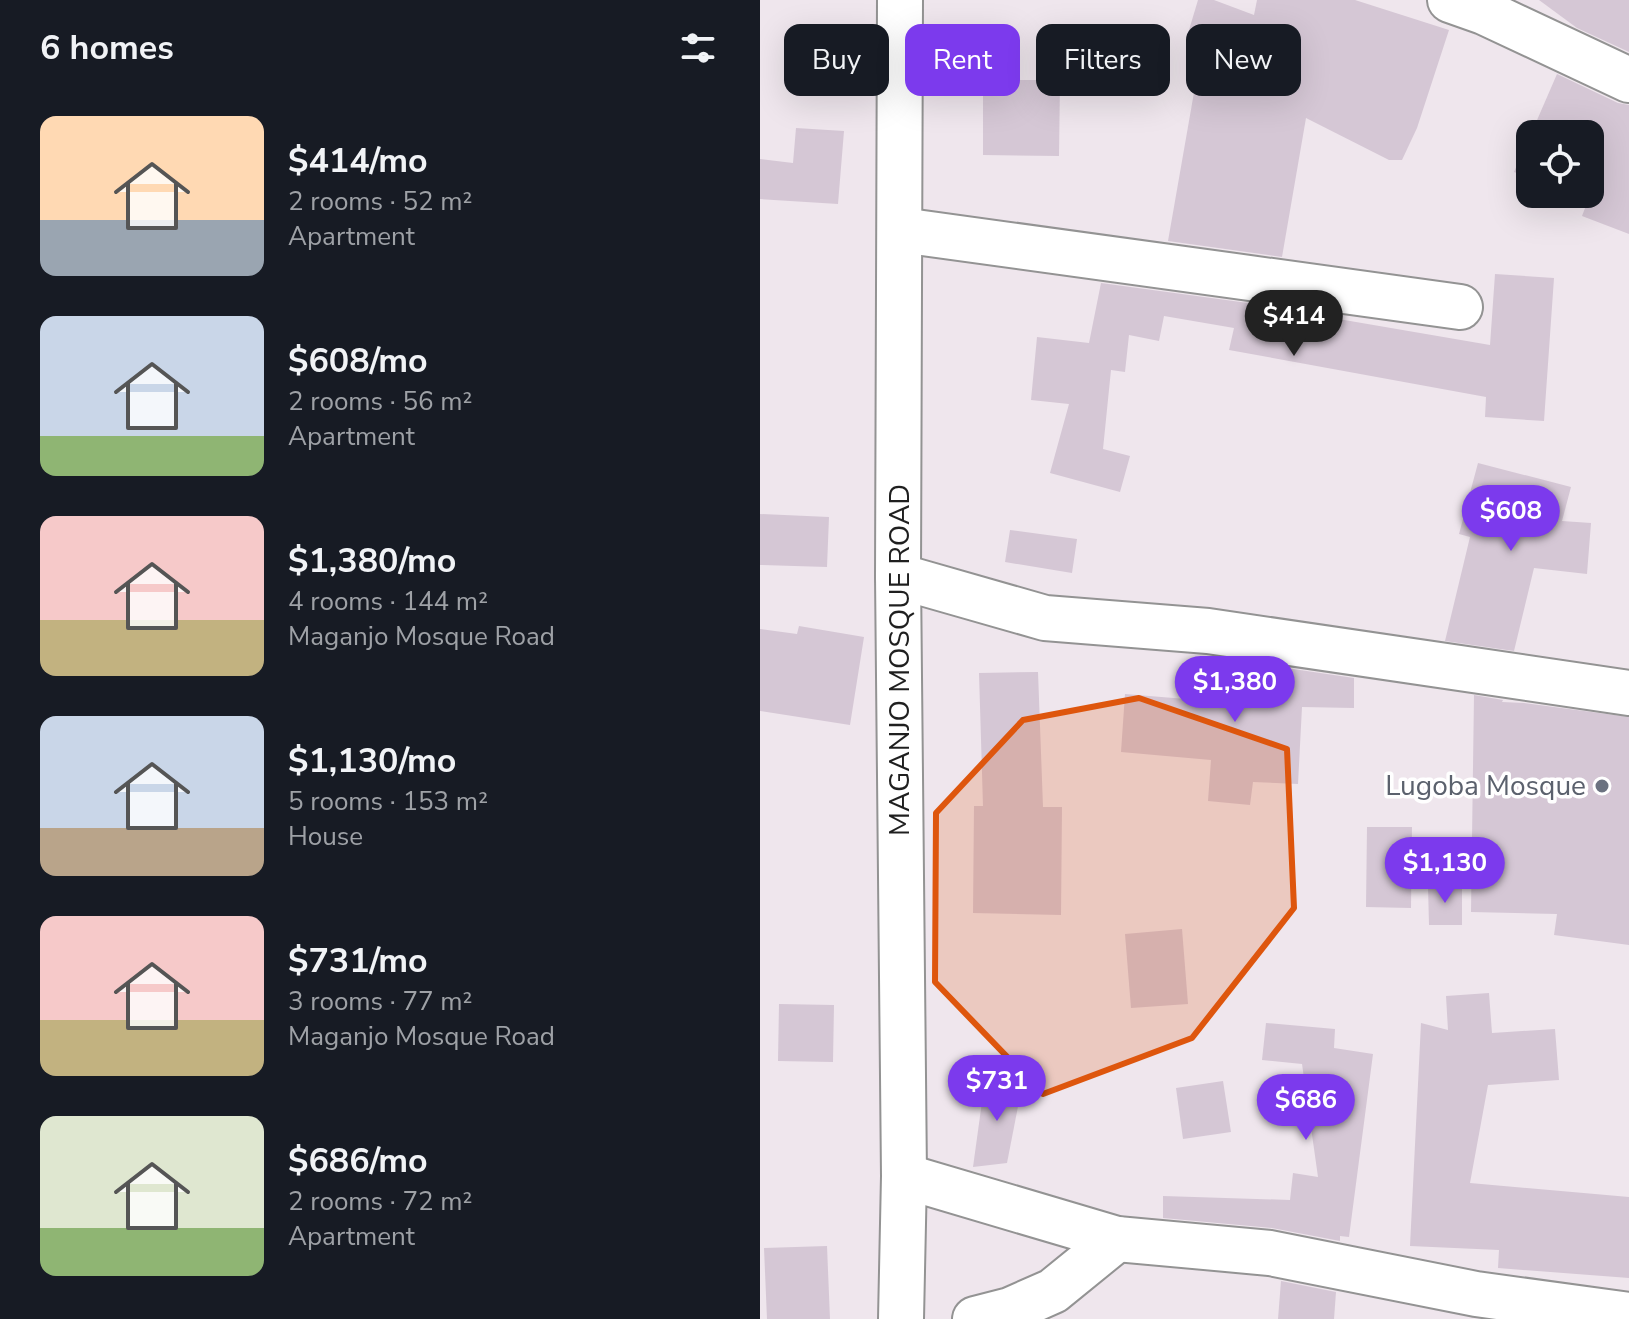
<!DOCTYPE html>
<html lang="en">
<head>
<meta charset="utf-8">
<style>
	:root { --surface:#171b24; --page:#242831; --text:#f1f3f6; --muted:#9ea1a6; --accent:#7c3aed }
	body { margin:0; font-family:"Nunito Sans",sans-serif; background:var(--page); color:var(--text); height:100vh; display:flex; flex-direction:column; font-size:30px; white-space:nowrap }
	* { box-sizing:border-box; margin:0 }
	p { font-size:26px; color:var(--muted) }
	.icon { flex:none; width:44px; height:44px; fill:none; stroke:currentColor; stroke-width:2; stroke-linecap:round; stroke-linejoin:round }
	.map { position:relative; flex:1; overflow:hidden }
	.sheet { display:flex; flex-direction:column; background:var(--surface); width:760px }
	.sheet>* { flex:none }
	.hud { position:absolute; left:24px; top:24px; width:724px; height:72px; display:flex; gap:16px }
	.tools { position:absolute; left:756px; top:120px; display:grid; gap:16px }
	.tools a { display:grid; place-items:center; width:88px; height:88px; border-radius:16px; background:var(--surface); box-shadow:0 8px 32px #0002; font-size:40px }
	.price { position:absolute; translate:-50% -68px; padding:0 18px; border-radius:28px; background:var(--accent); color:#fff; font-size:26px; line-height:52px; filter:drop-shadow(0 2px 4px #0008) }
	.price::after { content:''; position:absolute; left:50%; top:48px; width:24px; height:18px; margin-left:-12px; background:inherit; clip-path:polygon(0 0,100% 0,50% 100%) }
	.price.active { background:#222; color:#fff }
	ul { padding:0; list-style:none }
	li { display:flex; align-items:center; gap:24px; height:200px; padding:0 40px }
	li span { display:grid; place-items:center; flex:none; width:224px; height:160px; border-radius:16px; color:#555 }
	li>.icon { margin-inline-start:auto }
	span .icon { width:96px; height:96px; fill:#fffc; stroke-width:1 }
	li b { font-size:34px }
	h2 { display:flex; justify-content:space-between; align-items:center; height:96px; padding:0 40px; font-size:34px }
	.pill { padding:0 28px; border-radius:16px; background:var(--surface); box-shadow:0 8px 32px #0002; font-size:28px; line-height:72px }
	.pill.active { background:var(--accent); color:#fff }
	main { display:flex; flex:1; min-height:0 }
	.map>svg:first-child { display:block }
	.building { fill:#d5c7d5 }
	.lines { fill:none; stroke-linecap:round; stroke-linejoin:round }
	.minor-casing { stroke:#939393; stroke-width:48 }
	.minor { stroke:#fff; stroke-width:44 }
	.marked { fill:#de560d; fill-opacity:0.2; stroke:#de560d; stroke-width:6; stroke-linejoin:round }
	.worship-dot { fill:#6b7280; stroke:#fff; stroke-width:3 }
	.labels { text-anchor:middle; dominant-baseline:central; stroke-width:7; stroke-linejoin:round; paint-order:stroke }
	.street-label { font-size:28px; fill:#1f1f1f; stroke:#fff }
	.worship-label { font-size:28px; fill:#5b616d; stroke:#fff; text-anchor:end }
</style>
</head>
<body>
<main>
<section class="sheet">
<h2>6 homes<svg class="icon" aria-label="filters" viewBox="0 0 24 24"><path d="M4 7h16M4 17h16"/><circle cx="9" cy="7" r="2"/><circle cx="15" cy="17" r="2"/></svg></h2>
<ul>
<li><span style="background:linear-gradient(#ffd9b3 65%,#9aa5b1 0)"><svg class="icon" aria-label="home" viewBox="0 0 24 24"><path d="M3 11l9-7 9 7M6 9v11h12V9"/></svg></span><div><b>$414/mo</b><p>2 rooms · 52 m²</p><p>Apartment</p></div></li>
<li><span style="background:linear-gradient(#c9d6e8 75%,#8fb573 0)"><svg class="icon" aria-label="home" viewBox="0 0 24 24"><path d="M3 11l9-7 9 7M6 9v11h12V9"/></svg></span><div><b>$608/mo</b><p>2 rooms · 56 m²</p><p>Apartment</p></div></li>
<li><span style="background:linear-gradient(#f6c9c9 65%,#c2b280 0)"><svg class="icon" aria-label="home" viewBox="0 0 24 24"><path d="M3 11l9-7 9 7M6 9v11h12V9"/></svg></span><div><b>$1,380/mo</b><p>4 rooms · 144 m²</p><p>Maganjo Mosque Road</p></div></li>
<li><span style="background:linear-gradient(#c9d6e8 70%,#b9a48a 0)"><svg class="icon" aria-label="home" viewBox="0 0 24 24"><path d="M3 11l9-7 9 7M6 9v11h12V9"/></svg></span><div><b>$1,130/mo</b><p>5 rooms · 153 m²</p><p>House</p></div></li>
<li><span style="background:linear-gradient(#f6c9c9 65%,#c2b280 0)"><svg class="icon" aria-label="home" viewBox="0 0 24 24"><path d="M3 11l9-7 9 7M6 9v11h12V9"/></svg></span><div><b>$731/mo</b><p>3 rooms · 77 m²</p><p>Maganjo Mosque Road</p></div></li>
<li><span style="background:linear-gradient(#dfe7d0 70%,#8fb573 0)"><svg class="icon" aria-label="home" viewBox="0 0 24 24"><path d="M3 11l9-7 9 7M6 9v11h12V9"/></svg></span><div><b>$686/mo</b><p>2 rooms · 72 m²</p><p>Apartment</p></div></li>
</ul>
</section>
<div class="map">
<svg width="869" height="1319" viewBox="0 0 869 1319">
	<rect width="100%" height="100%" fill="#efe6ed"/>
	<!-- building -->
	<g class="building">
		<polygon points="438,0 454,0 494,15 497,0 595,0 689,30 657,128 642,160 629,160 546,118 522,257 408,241 436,81 469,82 472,45 426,40"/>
		<polygon points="779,0 869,0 869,52 817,28"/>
		<polygon points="797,74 858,103 869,105 869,234 822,216 827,203 806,194 830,194 830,134 771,134"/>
		<polygon points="223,80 300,80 299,156 223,155"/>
		<polygon points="36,128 84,131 78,204 0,199 0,159 33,163"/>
		<polygon points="770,135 770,178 754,172"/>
		<polygon points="735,274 794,278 784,421 725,417 726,397 469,350 474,328 404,316 399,341 369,335 365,372 351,370 343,449 370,456 360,492 290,473 309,404 271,400 277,337 329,343 341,283 561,313 561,316 730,345"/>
		<polygon points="718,463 811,487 802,521 831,523 827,574 774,568 754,651 685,641 710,537 699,534"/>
		<polygon points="0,514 69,517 67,567 0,565"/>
		<polygon points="250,530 317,539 312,573 245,562"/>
		<polygon points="39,626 104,637 90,725 0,711 0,629 37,634"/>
		<polygon points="449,657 513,673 513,666 594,678 594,708 542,707 538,784 493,782 490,805 448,801 451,760 361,752 365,694 438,700"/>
		<polygon points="278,672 283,807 302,807 301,915 213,913 214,806 223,806 219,673"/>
		<polygon points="714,695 743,700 742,702 764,703 869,717 869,945 794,935 797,914 711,912"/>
		<polygon points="607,827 652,827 651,908 606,907"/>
		<polygon points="702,885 702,925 669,925 668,886"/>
		<polygon points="422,929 428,1004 371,1008 365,934"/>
		<polygon points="729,993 732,1033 795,1029 799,1080 728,1085 710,1183 869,1197 869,1278 738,1268 739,1250 650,1246 661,1023 688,1030 686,996"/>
		<polygon points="19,1004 74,1005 73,1062 18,1061"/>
		<polygon points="506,1023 575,1029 574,1048 613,1054 589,1237 580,1236 580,1241 512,1228 403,1218 403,1196 530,1200 533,1173 558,1177 542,1064 502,1060"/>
		<polygon points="225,1080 262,1086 247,1163 213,1167"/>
		<polygon points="463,1081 471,1132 423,1139 416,1088"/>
		<polygon points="67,1246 70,1319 7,1319 4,1248"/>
		<polygon points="521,1281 576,1292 574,1319 518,1319"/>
	</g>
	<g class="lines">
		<defs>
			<g id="minor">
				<polyline points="140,0 138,576 144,1176 141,1319"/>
				<polyline points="690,0 724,12 869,80"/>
				<polyline points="141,230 700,307"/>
				<polyline points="138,576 285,618 448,631 869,693"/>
				<polyline points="144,1176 357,1239 510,1253 716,1294 869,1315"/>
				<polyline points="215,1319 250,1310 293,1291 357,1239"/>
			</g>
		</defs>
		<!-- minor casing -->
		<use href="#minor" class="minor-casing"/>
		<!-- minor -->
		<use href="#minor" class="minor"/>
	</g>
	<!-- marked area -->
	<path class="marked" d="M 379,698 L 527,749 L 534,908 L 432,1038 L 283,1094 L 175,982 L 176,813 L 263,720 Z"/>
	<!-- markers -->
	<circle class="worship-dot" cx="842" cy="786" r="8"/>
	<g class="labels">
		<!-- street labels -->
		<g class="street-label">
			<text transform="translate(140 660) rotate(-90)">MAGANJO MOSQUE ROAD</text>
		</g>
		<!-- worship labels -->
		<g class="worship-label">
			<text x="826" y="786">Lugoba Mosque</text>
		</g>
	</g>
</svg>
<div class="tools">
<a><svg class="icon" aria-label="locate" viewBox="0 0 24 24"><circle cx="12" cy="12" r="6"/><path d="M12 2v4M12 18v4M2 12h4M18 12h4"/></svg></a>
</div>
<b class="price active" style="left:534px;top:358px">$414</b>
<b class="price" style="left:751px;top:553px">$608</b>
<b class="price" style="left:475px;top:724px">$1,380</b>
<b class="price" style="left:685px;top:905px">$1,130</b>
<b class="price" style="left:237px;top:1123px">$731</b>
<b class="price" style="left:546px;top:1142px">$686</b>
<div class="hud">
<a class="pill">Buy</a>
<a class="pill active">Rent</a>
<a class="pill">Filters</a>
<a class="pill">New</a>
</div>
</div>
</main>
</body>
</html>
